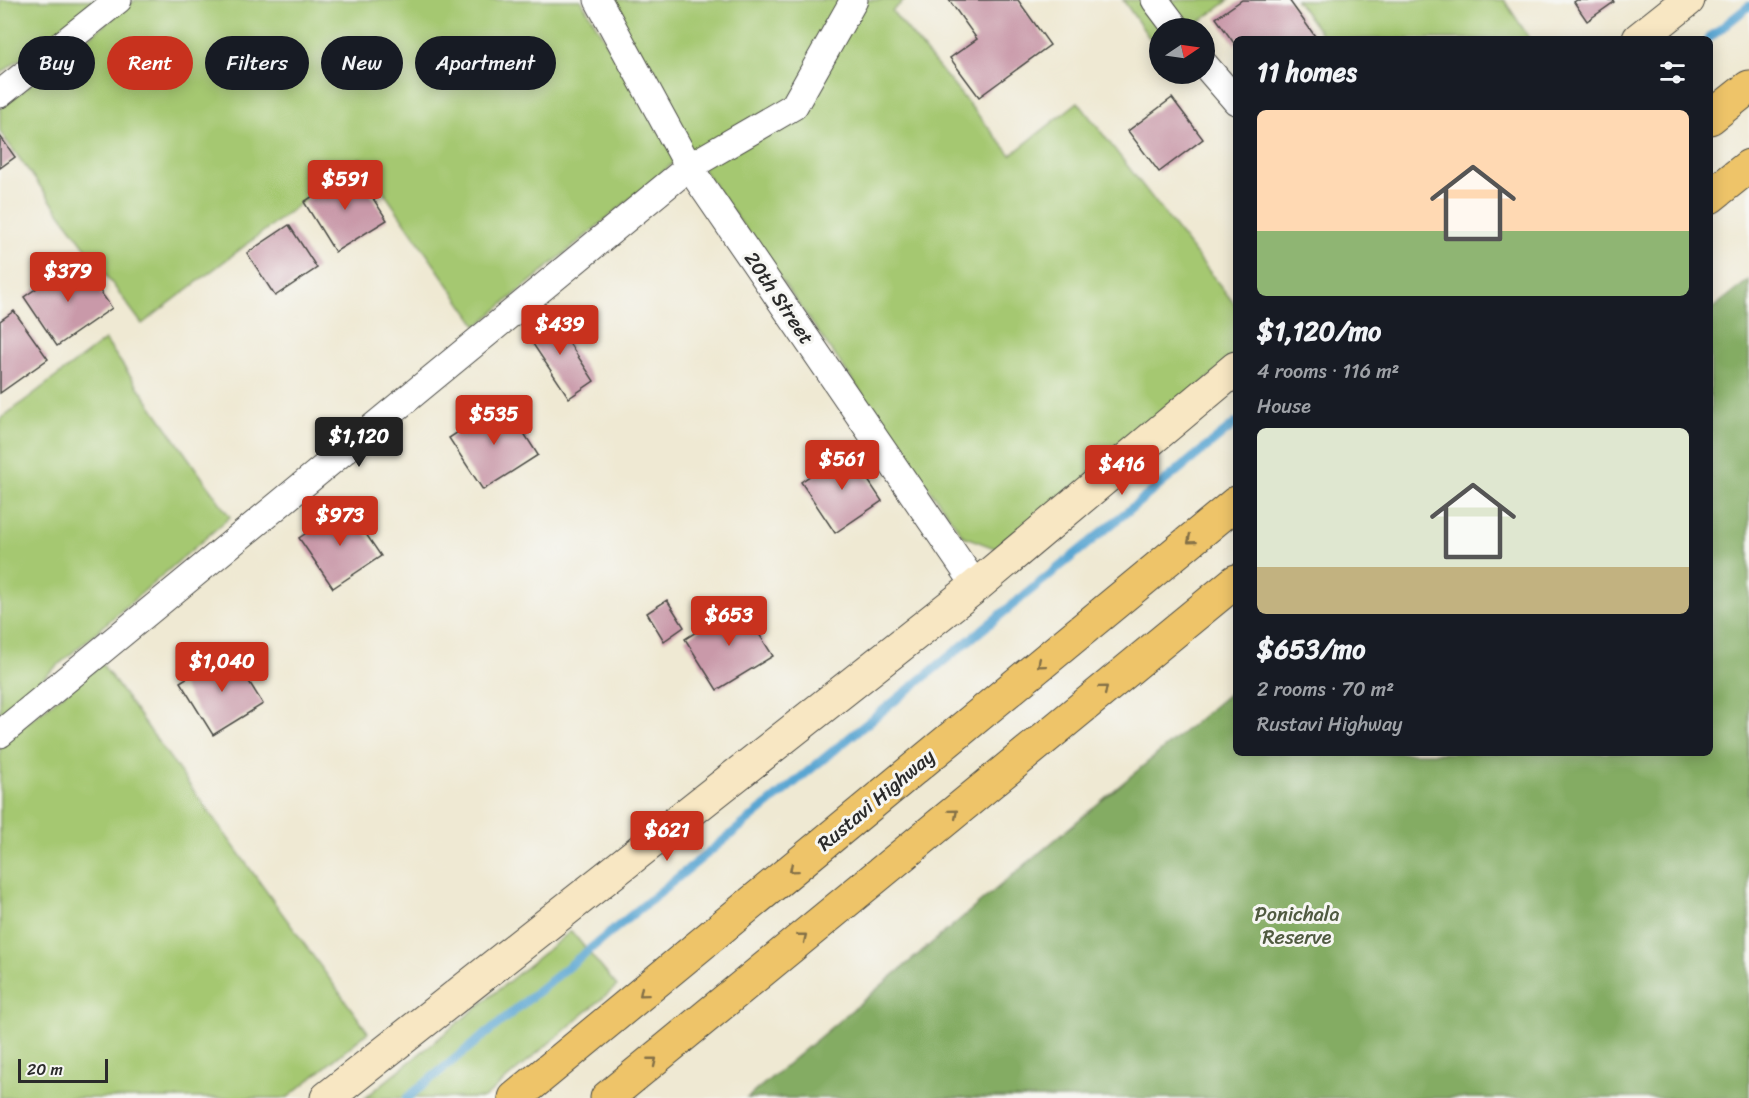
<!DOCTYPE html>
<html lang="en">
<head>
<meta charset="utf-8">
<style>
	:root { --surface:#171b24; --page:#20242c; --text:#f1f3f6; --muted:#9ea1a6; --accent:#c8321e }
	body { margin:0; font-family:Sriracha,sans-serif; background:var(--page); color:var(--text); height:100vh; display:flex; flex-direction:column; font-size:22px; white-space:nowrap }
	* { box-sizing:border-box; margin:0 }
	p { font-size:20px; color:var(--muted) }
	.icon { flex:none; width:33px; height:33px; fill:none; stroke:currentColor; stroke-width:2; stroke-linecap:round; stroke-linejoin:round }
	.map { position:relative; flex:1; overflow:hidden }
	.sheet { position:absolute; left:1233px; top:36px; width:480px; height:720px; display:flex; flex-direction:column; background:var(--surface); border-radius:9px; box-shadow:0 3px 15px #0003 }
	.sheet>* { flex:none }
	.guide { position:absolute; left:18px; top:36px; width:570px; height:54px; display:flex; gap:12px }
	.needle { width:39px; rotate:77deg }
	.fabs { position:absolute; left:1149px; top:18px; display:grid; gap:12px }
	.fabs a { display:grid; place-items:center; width:66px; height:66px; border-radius:50%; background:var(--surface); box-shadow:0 3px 15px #0003; font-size:30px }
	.scale { position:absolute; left:18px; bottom:15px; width:90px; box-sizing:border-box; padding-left:6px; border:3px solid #2b2b2b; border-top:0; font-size:16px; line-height:21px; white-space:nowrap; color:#2b2b2b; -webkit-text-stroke:4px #f6f6f2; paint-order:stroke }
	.price { position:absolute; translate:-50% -51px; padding:0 14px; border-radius:6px; background:var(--accent); color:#fff; font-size:20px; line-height:39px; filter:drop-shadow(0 2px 3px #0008) }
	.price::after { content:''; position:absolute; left:50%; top:36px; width:18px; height:14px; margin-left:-9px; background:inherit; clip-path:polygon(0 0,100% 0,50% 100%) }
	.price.active { background:#222; color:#fff }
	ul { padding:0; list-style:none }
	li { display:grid; align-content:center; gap:12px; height:318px; padding:0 24px }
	li span { display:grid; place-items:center; height:186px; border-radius:9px; color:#555 }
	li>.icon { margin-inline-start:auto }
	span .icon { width:108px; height:108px; fill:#fffc; stroke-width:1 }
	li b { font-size:26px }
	h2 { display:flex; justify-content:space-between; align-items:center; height:72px; padding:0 24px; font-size:26px }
	.tag { padding:0 21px; border-radius:27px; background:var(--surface); box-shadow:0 3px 15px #0003; font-size:21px; line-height:54px }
	.tag.active { background:var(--accent); color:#fff }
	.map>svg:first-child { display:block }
	.green { fill:#a5c871; stroke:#687a4e; stroke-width:1.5 }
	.forest { fill:#84ac63; stroke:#586c47; stroke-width:1.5 }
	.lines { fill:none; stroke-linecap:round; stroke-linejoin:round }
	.stream { stroke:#59a5d2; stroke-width:9 }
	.building { fill:#c999a9 }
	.street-casing { stroke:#484844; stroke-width:29 }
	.secondary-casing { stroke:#484844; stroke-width:35 }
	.highway-casing { stroke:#484844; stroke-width:35 }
	.street { stroke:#fff; stroke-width:27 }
	.secondary { stroke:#f8e7c3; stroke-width:33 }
	.highway { stroke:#eec469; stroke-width:33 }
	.oneway { stroke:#837047 }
	.labels { text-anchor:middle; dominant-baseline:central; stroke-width:6; stroke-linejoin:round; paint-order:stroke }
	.street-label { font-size:20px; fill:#2b2b2b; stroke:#f6f6f2 }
	.park-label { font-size:20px; fill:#505a40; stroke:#f6f6f2 }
</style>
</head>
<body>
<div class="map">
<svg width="1749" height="1098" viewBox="0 0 1749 1098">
	<rect width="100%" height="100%" fill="#f6f6f2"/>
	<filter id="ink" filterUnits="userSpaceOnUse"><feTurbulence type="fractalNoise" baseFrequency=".0167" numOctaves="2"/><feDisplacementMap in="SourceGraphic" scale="12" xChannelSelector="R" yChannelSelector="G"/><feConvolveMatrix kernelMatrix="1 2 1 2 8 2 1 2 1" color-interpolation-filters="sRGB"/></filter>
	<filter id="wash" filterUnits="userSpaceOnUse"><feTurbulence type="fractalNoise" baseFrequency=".008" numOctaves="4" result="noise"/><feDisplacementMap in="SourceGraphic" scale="24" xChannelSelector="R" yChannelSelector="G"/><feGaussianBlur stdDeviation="1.35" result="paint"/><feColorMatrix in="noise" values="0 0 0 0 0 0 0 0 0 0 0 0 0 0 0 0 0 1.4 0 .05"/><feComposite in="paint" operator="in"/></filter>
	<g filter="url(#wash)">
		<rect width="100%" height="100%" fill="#efe9d3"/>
		<!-- green -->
		<g class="green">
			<polygon points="0,0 98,0 0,74"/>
			<polygon points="135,0 581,0 677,160 477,326 360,158 142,324 0,132 0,109"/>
			<polygon points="604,0 905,0 892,11 1011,155 1078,102 1236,306 1236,355 1002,551 963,536 687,147"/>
			<polygon points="1123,0 1229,0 1191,28 1160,28 1159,52"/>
			<polygon points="1296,0 1504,0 1530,39 1325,39"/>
			<polygon points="105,340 230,517 0,715 0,419"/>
			<polygon points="102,664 368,1032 287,1098 0,1098 0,744"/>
			<polygon points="571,931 617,986 484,1098 365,1098"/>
		</g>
		<!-- forest -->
		<polygon class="forest" points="1749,280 1749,1098 747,1098 1236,688 1236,753 1710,753 1710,310"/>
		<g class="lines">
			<!-- stream -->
			<g class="stream">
				<polyline points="1708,39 1749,6"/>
				<polyline points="407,1098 1236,423"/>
			</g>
		</g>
		<g id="blocks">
			<!-- building -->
			<g class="building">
				<polygon points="949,0 1018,0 1050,45 979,97 950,58 977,39"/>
				<polygon points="1242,0 1289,0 1317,39 1236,39 1236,46 1216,18"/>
				<polygon points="1577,0 1613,0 1614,2 1587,21 1574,2"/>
				<polygon points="1172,98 1203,139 1159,172 1128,131"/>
				<polygon points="0,136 15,157 0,168"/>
				<polygon points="354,169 387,220 335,252 304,202"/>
				<polygon points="289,225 317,268 275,296 247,253"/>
				<polygon points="78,260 112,308 57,346 24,297"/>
				<polygon points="14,311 48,359 0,393 0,321"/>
				<polygon points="551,315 594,381 569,398 525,332"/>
				<polygon points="504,402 538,455 483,490 449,438"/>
				<polygon points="848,450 882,501 835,533 801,482"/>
				<polygon points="347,506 381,556 333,588 299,538"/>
				<polygon points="667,600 684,627 664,641 647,613"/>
				<polygon points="740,604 773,656 717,690 685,639"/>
				<polygon points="230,651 263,704 213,735 180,682"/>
			</g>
		</g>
	</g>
	<g filter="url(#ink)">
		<use href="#blocks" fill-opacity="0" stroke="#484844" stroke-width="1.5"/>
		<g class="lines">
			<defs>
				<g id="street">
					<polyline points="598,0 689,167 976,586"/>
					<polyline points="1155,0 1176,28"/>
					<polyline points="1204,64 1236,101"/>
					<polyline points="0,94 118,0"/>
					<polyline points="0,734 689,167 794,106 854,0"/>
				</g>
				<g id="secondary">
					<polyline points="1639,39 1688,0"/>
					<polyline points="327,1098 976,586 1236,368"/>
				</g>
				<g id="highway">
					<polyline points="1710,118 1749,87"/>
					<polyline points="1710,197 1749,166"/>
					<polyline points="515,1098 1236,503"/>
					<polyline points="607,1098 1236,581"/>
				</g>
			</defs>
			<!-- street casing -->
			<use href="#street" class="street-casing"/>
			<!-- secondary casing -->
			<use href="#secondary" class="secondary-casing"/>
			<!-- highway casing -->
			<use href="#highway" class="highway-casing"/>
			<!-- street -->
			<use href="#street" class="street"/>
			<!-- secondary -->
			<use href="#secondary" class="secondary"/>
			<!-- highway -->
			<use href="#highway" class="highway"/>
		</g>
		<!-- one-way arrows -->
		<defs><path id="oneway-chevron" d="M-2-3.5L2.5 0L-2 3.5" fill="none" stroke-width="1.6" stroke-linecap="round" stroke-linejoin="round" transform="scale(1.5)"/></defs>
		<g class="oneway">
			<use href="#oneway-chevron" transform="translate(1191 540) rotate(140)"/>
			<use href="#oneway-chevron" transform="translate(1041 664) rotate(140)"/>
			<use href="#oneway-chevron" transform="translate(1104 689) rotate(-40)"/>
			<use href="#oneway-chevron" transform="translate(954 813) rotate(-40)"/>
			<use href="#oneway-chevron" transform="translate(793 869) rotate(140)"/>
			<use href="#oneway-chevron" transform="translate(803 937) rotate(-39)"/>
			<use href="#oneway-chevron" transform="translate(643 993) rotate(140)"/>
			<use href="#oneway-chevron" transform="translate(653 1061) rotate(-39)"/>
		</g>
	</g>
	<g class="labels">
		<!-- street labels -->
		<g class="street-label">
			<text transform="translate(779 298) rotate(56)">20th Street</text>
			<text transform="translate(876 800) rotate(-40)">Rustavi Highway</text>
		</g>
		<!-- park labels -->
		<g class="park-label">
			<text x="1297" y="914">Ponichala<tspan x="1297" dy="23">Reserve</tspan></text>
		</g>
	</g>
</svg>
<div class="fabs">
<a><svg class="needle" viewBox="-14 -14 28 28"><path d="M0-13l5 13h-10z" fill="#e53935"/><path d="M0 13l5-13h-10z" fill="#9ea1a6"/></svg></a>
</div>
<div class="scale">20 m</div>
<b class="price" style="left:345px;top:211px">$591</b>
<b class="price" style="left:68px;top:303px">$379</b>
<b class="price" style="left:560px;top:356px">$439</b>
<b class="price" style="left:494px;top:446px">$535</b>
<b class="price active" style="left:359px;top:468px">$1,120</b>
<b class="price" style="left:842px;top:491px">$561</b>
<b class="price" style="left:1122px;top:496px">$416</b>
<b class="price" style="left:340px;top:547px">$973</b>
<b class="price" style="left:729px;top:647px">$653</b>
<b class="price" style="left:222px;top:693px">$1,040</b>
<b class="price" style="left:667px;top:862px">$621</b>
<div class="guide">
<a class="tag">Buy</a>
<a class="tag active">Rent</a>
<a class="tag">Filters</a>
<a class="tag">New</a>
<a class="tag">Apartment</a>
</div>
<section class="sheet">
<h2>11 homes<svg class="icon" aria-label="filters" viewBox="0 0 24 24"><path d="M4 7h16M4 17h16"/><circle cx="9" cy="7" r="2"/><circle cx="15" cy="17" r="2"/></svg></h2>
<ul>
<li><span style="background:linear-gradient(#ffd9b3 65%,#8fb573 0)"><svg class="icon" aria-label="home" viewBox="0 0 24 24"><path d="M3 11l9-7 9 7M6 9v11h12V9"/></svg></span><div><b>$1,120/mo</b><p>4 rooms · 116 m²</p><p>House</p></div></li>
<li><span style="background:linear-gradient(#dfe7d0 75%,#c2b280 0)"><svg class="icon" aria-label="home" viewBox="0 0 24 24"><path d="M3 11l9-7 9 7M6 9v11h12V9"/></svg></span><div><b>$653/mo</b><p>2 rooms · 70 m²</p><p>Rustavi Highway</p></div></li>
</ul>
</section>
</div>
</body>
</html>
